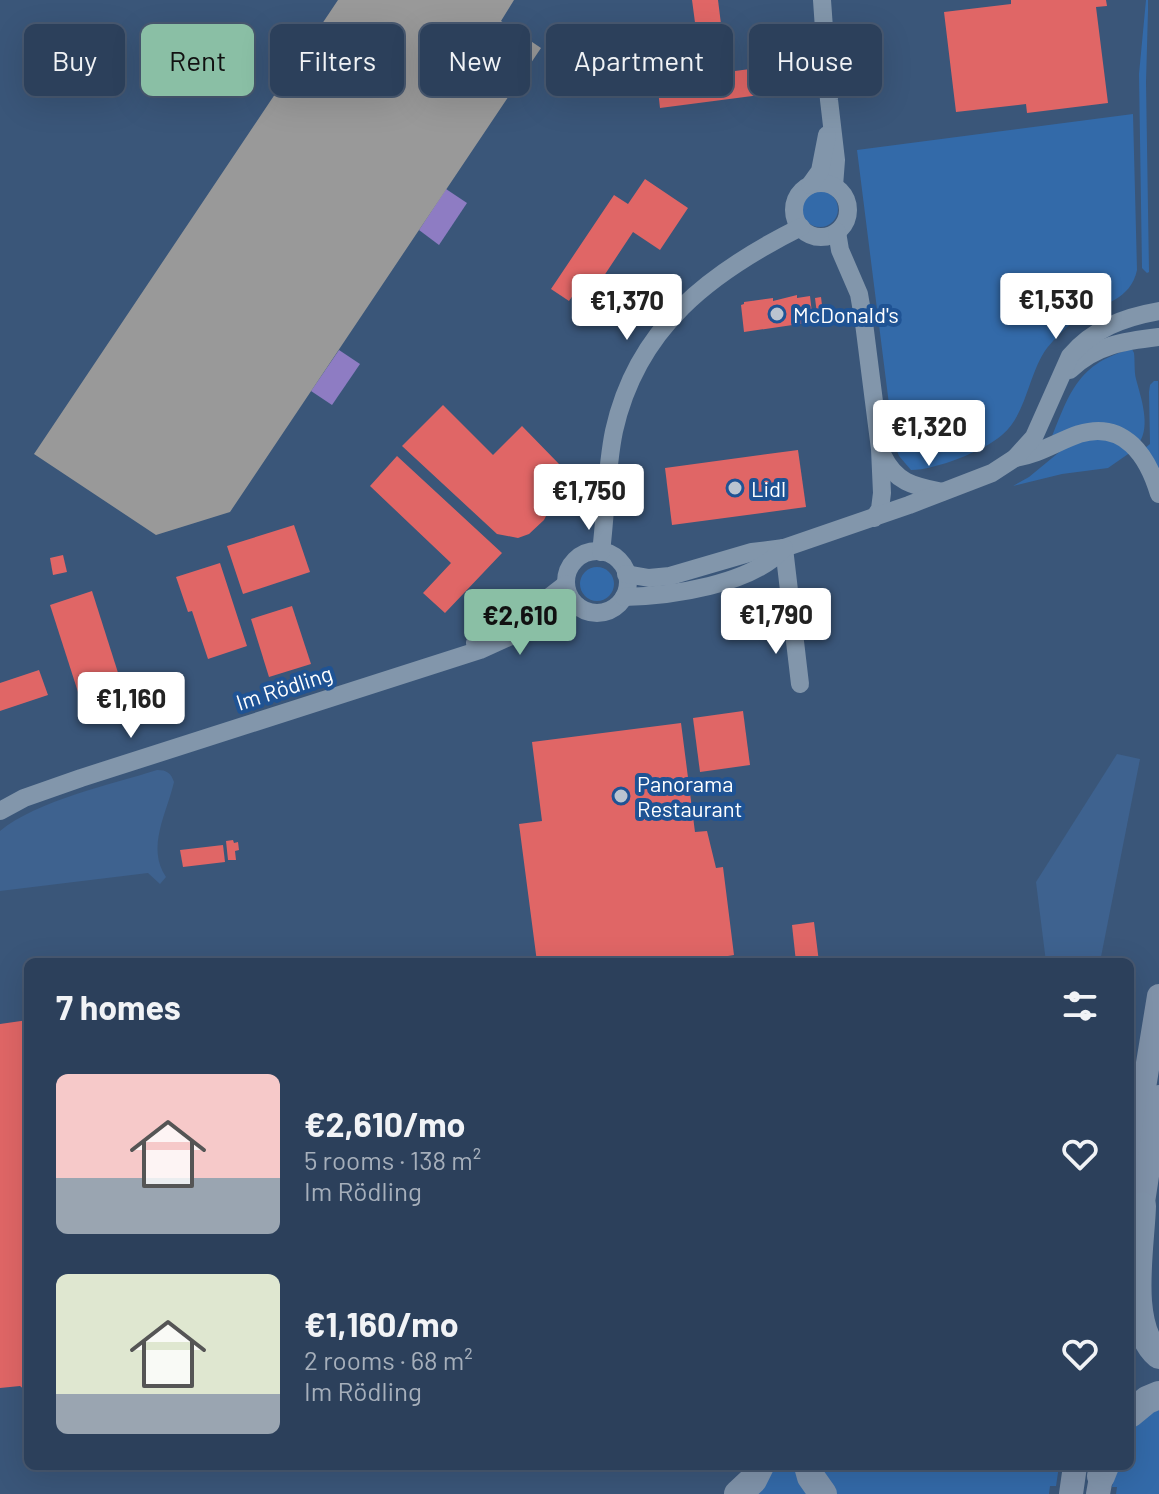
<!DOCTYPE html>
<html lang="en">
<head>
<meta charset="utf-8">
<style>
	:root { --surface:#2c405b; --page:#384b64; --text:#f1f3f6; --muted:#a6afbb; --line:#485971; --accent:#8abfa5 }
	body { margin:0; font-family:Barlow,sans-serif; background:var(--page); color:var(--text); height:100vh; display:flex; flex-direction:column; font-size:30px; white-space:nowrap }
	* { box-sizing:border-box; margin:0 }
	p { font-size:26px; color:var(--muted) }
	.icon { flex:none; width:44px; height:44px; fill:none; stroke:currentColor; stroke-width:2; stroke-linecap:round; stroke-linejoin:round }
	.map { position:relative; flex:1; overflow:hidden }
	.details { position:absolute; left:24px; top:958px; width:1110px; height:512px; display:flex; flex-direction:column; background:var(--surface); border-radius:12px; box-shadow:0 8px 32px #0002,0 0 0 2px var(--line) }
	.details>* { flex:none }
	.guide { position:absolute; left:24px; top:24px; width:1112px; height:72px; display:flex; gap:16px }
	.price { position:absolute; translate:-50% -68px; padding:0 18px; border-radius:8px; background:#fff; color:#222; font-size:26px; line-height:52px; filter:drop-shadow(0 2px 4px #0008) }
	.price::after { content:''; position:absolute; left:50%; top:48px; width:24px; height:18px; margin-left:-12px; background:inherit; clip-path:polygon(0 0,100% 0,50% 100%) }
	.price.active { background:var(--accent); color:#111 }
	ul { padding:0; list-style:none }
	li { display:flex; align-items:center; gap:24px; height:200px; padding:0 32px }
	li span { display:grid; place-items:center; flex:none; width:224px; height:160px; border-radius:12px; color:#555 }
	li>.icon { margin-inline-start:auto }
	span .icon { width:96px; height:96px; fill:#fffc; stroke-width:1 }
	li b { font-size:34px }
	h2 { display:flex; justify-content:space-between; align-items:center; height:96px; padding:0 32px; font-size:34px }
	.tag { padding:0 28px; border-radius:12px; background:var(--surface); box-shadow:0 8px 32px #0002,0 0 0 2px var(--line); font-size:28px; line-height:72px }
	.tag.active { background:var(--accent); color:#111 }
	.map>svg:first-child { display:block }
	.green { fill:#336aa9 }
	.water { fill:#3e628f }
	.shops { fill:#e06666 }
	.offices { fill:#8e7cc3 }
	.industry { fill:#999 }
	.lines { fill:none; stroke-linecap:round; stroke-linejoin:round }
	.minor { stroke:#8296ab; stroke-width:18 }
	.major { stroke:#8193aa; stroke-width:24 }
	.highway { stroke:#8194ab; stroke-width:28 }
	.poi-dot { fill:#bac4d0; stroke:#1f5394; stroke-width:3 }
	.labels { text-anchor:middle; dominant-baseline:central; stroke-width:8; stroke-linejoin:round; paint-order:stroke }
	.poi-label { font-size:22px; fill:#fff; stroke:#1f5394; text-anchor:start }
	.street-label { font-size:22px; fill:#fff; stroke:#1f5394 }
</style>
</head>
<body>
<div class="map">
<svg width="1159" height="1494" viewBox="0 0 1159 1494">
	<rect width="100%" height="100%" fill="#3a5679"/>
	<!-- green -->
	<g class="green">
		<polygon points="1146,0 1148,0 1148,11 1146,82 1149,272 1147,273 1142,268 1139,74"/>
		<path d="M 1133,114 L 1137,270 C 1131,300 1102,304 1079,318 C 1067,326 1056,337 1047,348 C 1028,374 1027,414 1002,435 C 984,451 935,470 911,470 L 899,456 L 894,444 L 857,150 Z"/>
		<circle cx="820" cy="209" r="18"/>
		<path d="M 1132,349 L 1134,353 C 1135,361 1134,371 1136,379 C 1141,398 1151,426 1139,443 L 1135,439 L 1051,439 C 1070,392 1078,363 1132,349 Z"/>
		<polygon points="1154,381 1158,381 1159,471 1145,448 1150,444 1149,392 1150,385"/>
		<polygon points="1087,439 1108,439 1131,452 1108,468 1062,474 1013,486 1029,477 1063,449"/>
		<circle cx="597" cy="584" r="17"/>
		<polygon points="1159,1403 1159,1494 1116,1494 1117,1487 1112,1487 1116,1466 1130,1466 1130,1427"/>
		<polygon points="770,1466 799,1466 813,1494 747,1494"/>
		<polygon points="819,1466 1059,1466 1056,1486 1050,1486 1049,1494 835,1494"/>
	</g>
	<!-- water -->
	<g class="water">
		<polygon points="1117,754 1140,759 1100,962 1046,962 1036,882"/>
		<path d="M 157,770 C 167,770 171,773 174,782 C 167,813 146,847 166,877 L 160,884 L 148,873 L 0,891 L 0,831 C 38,800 110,785 157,770 Z"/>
	</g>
	<!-- shops -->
	<g class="shops">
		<polygon points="692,0 718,0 727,72 773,66 776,93 660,108 657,81 702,75"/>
		<polygon points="1011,0 1106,0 1107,6 1096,7 1108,103 1027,113 1026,104 956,112 944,12 1011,4"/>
		<polygon points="645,179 688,208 660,250 633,232 590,297 578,288 569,301 551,289 614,195 628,204"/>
		<polygon points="797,295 797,298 810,296 813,322 744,332 741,305 744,304 744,302 773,298 773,301"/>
		<polygon points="821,297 824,321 818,322 815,298"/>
		<polygon points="443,405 493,455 522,426 559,464 561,486 544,520 529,534 518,538 497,534 402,446"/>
		<polygon points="798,450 806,507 672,525 665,468"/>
		<polygon points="397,456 502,553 445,613 423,593 451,563 370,486"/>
		<polygon points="294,525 310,572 243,594 227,546"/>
		<polygon points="63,555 67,572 53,575 50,558"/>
		<polygon points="220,563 247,646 208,659 192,611 188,612 176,577"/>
		<polygon points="92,591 120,679 78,692 50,605"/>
		<polygon points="292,606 311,664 269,677 251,619"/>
		<polygon points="39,670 48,695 0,711 0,683"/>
		<polygon points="743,711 750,765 700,772 693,718"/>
		<polygon points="681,723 695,832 707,831 716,868 723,867 734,955 728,956 729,962 537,962 519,824 542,821 532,742"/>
		<polygon points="233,840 234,843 238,842 239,850 235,851 236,860 228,860 226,841"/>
		<polygon points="223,845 225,862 183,867 180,850"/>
		<polygon points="814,922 819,962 796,962 792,925"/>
		<polygon points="28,1020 28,1119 23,1120 24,1129 28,1128 26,1391 20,1386 0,1388 0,1024"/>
	</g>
	<!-- offices -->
	<g class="offices">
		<polygon points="446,189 467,203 439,245 419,230"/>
		<polygon points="339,350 360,364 332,405 311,391"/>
	</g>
	<!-- industry -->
	<polygon class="industry" points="338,0 514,0 501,21 541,48 230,512 156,535 34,454"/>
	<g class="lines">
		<!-- minor -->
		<g class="minor">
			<polyline points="822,0 829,100 836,160 834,186"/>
			<circle cx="821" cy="210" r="27"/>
			<polyline points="810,185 820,171 827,135"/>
			<polyline points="837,232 840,250 859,294 864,323 880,449 882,493 880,509 874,518"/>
			<path d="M 1070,370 C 1095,345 1125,341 1159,337"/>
			<path d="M 883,456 C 896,483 914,486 942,492"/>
			<path d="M 1015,458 C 1040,454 1056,442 1079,434 C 1125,420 1148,457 1159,494"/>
			<polyline points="784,548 800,684"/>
			<circle cx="597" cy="582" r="31"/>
			<path d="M 601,552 C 606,512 606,470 614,431 C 637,327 711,272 801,227"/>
			<path d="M 626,574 L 649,578 L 670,576 L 752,552 L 784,548 L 909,505 L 992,473 L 1015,458 L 1034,437 L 1070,356 C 1093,329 1124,317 1159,311"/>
			<path d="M 624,597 C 670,596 752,585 784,548"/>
			<polyline points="475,643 544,601 566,584"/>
			<polyline points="0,811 24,798 81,778 480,650 577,606"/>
		</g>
		<!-- major -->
		<g class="major">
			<polyline points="1130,1173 1159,996"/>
			<polyline points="1140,1222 1159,1097"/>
			<polyline points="1071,1494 1075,1466"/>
			<polyline points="1098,1494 1103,1466"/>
		</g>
		<!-- highway -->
		<g class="highway">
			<path d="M 1142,1206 C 1141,1246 1125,1327 1159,1355"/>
			<polyline points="1130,1414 1147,1400 1159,1395"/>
			<polyline points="808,1466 811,1477 823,1494"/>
			<polyline points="1101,1476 1105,1466"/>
			<polyline points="738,1494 753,1480 760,1466"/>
		</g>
	</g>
	<!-- markers -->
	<g class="poi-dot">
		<circle cx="777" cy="314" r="8"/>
		<circle cx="735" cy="488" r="8"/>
		<circle cx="621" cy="796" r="8"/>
	</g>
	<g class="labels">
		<!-- poi labels -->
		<g class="poi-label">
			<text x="793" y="314">McDonald's</text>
			<text x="751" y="488">Lidl</text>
			<text x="637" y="783">Panorama<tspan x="637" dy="25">Restaurant</tspan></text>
		</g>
		<!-- street labels -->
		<g class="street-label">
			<text transform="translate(284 687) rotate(-18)">Im Rödling</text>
		</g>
	</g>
</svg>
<b class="price" style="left:1056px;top:341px">€1,530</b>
<b class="price" style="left:627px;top:342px">€1,370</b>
<b class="price" style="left:929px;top:468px">€1,320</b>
<b class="price" style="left:589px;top:532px">€1,750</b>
<b class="price" style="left:776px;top:656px">€1,790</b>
<b class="price active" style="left:520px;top:657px">€2,610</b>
<b class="price" style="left:131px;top:740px">€1,160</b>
<div class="guide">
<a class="tag">Buy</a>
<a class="tag active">Rent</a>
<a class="tag">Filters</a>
<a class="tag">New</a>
<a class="tag">Apartment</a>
<a class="tag">House</a>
</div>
<section class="details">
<h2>7 homes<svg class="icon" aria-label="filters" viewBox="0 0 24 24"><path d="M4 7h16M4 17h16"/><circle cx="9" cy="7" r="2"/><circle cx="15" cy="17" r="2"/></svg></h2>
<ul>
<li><span style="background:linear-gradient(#f6c9c9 65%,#9aa5b1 0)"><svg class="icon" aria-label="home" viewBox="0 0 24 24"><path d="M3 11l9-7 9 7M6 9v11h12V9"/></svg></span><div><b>€2,610/mo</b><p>5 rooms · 138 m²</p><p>Im Rödling</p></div><svg class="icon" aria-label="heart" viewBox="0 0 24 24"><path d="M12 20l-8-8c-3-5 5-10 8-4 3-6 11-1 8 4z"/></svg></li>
<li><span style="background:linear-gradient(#dfe7d0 75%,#9aa5b1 0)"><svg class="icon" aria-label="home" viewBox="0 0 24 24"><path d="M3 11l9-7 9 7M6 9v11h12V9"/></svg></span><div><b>€1,160/mo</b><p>2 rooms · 68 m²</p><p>Im Rödling</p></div><svg class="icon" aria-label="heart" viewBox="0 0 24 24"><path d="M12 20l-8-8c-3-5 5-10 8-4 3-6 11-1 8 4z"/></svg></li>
</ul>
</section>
</div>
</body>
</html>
